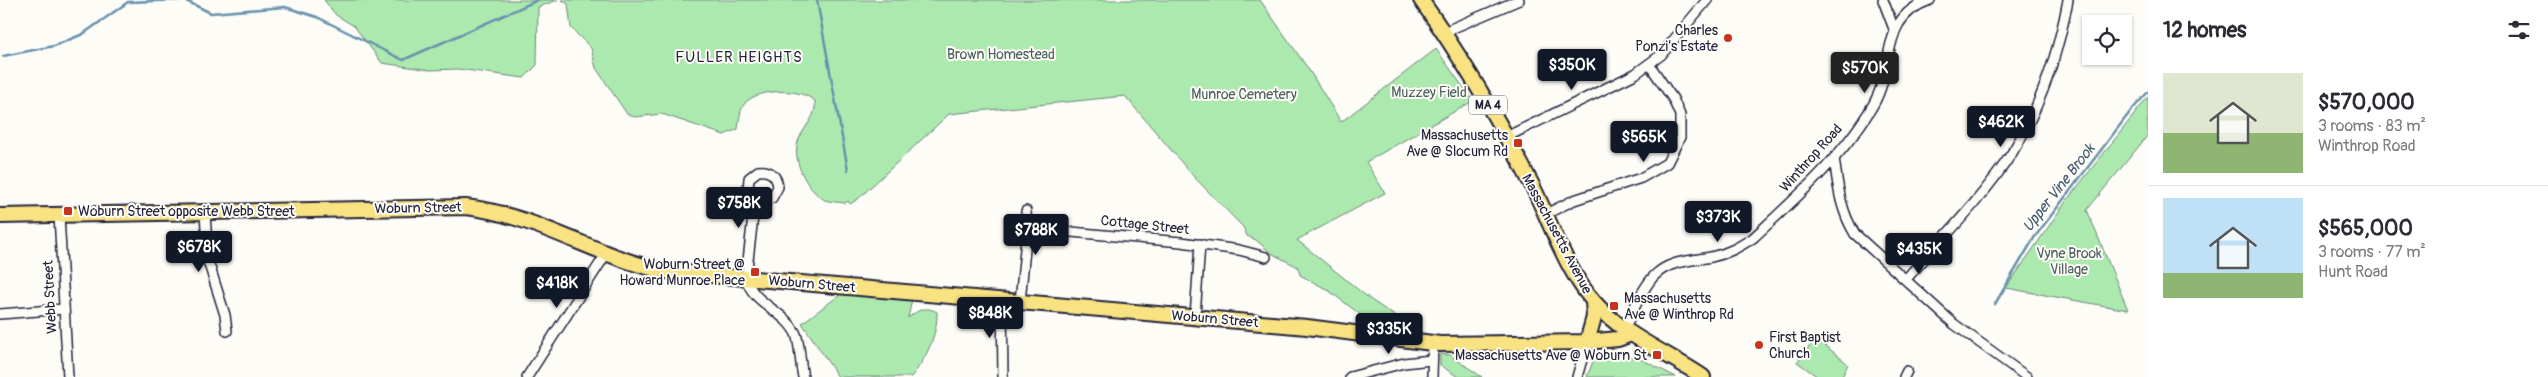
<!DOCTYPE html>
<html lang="en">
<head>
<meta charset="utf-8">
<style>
	:root { --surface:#fff; --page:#f2f2f3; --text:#2b2b33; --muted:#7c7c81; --line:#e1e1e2; --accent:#111827 }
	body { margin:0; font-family:Pangolin,sans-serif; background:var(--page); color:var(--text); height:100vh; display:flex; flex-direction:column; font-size:19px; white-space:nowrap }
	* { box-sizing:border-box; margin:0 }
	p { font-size:16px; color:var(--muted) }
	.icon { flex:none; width:28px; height:28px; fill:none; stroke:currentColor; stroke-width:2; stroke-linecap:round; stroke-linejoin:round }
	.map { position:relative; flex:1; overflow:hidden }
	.drawer { display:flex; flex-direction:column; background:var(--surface); width:400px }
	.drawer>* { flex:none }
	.tools { position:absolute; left:2082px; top:15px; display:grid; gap:10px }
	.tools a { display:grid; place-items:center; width:50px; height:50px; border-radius:0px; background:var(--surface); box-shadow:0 1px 4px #0004; font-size:25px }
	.price { position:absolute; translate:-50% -42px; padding:0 11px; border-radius:5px; background:var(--accent); color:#fff; font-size:16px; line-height:32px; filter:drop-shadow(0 1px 2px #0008) }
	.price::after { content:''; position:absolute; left:50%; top:30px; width:15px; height:11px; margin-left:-8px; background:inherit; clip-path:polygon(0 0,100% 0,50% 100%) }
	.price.on { background:#222; color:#fff }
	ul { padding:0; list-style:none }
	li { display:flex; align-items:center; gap:15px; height:125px; padding:0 15px }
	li+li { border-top:1px solid var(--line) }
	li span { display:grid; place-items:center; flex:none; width:140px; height:100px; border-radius:0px; color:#555 }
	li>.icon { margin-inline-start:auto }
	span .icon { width:60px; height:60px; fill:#fffc; stroke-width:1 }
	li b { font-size:21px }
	h2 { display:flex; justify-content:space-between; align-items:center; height:60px; padding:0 15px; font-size:21px }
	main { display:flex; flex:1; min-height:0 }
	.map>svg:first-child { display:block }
	.green { fill:#ace9af; stroke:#678675 }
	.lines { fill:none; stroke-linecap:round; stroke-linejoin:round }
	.stream { stroke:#6791ac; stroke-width:2.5 }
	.minor-casing { stroke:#22223b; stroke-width:12 }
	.primary-casing { stroke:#22223b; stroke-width:18 }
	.minor { stroke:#fdfcf7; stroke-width:9 }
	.primary { stroke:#f8e281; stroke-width:14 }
	.poi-dot { fill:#c8321e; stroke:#fdfcf7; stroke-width:2 }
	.labels { text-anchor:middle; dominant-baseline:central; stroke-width:4; stroke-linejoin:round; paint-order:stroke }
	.shield { fill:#fdfcf7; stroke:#646373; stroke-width:1 }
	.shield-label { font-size:12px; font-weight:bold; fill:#22223b }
	.poi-label { font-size:14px; fill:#22223b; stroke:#fdfcf7; text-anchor:end }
	.park-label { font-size:14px; fill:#4b5e5e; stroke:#fdfcf7 }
	.street-label { font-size:14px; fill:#22223b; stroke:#fdfcf7 }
	.neighbourhood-label { font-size:15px; letter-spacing:1px; fill:#22223b; stroke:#fdfcf7 }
	.water-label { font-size:15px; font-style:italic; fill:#445a73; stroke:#fdfcf7 }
</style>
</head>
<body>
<main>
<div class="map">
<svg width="2148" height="377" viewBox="0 0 2148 377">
	<rect width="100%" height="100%" fill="#fdfcf7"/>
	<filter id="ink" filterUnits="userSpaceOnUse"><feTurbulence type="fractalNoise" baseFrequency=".02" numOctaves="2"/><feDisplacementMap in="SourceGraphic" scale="10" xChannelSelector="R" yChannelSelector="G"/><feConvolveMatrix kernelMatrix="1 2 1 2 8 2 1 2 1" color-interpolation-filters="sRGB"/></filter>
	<g filter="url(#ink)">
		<!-- green -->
		<g class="green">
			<polygon points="324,0 558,0 538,7 537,65 524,78 458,69 430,70 382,63 354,26 336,15"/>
			<path d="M 562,0 L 1260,0 L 1309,70 L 1341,122 L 1436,49 L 1473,101 L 1366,162 L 1385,193 L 1297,240 L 1371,300 L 1423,335 L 1382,331 L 1328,290 L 1300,275 L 1298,267 L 1271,253 L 1256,240 L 1247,236 L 1243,227 L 1194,177 L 1125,96 L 949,114 L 858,199 L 850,204 L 848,201 L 845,203 C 839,202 830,202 825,200 C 807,191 790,158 799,139 C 805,125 817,117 815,101 C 801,88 759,88 745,103 C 740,109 739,121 738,129 L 724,135 L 662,114 L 635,117 L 627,114 L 596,68 L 591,48 L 571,28 L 568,4 Z"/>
			<polygon points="2148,97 2148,135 2087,210 2128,310 2006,288 2067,200"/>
			<path d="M 841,294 L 912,299 L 908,318 C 917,311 925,305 937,312 C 938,334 925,361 911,377 L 838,377 L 802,323 Z"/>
			<polygon points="1816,338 1848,364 1842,377 1818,377 1797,362"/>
			<polygon points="1596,353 1639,358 1676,377 1587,377"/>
			<polygon points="1440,354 1450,355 1482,377 1458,377 1440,365"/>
		</g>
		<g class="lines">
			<!-- stream -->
			<g class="stream">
				<polyline points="817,0 848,170"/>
				<polyline points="3,56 54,46 83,34 128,2 184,0 211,13 285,7 317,17 403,60 538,0"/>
				<polyline points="1995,304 2034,238 2130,112 2148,92"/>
			</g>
			<defs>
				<g id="minor">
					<polyline points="1883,0 1894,29"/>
					<polyline points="1445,35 1453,28 1519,0"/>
					<polyline points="1506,137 1635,74 1661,55 1707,0"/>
					<path d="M 1834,158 C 1838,186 1840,210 1855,234 L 1954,324 L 2027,377"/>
					<path d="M 755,199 L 748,190 L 749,178 L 758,171 C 770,169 777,176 778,187 L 772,198 L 764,201 L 755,199 L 746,278 C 753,304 783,310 795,332 C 800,340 800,365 803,377"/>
					<polyline points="205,213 208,261 225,315 227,331"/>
					<polyline points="1546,214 1574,200 1641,178 1667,163 1680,137 1680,115 1673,99 1649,64"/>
					<polyline points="59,215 68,377"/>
					<polyline points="1027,228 1181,242 1239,250 1266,257"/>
					<path d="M 1906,279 C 1943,238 1982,199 2012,153 C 2041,106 2058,54 2068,0"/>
					<polyline points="1002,301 1003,377"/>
					<polyline points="1020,302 1027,228 1026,211"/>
					<polyline points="0,314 64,309"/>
					<polyline points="1195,317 1200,244"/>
					<path d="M 1624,329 C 1633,312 1641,290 1654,276 C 1670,260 1691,261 1711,257 C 1727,254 1739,247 1753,238 C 1795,199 1844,156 1873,105 C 1896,66 1878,18 1930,0"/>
					<polyline points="527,377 606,254"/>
					<polyline points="1350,377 1404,363 1431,360"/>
					<polyline points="1432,377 1433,343"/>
					<polyline points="1577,377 1587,342"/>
					<polyline points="1904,377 1907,371"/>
				</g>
				<g id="primary">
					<path d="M 1421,0 C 1463,59 1499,121 1532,185 C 1551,223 1566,270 1594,302 C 1624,336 1666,352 1703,377"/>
					<path d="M 0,216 L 466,207 C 537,215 596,257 664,271 L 1307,327 L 1440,344 L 1587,342 L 1618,339 L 1631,334"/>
					<polyline points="1587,342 1594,317 1593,301"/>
				</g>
			</defs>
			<!-- minor casing -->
			<use href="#minor" class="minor-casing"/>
			<!-- primary casing -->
			<use href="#primary" class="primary-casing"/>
			<!-- minor -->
			<use href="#minor" class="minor"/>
			<!-- primary -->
			<use href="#primary" class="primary"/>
		</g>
	</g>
	<!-- markers -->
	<g class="poi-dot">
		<circle cx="1728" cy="38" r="5"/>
		<rect x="1513" y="138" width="10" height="10" rx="2.5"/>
		<rect x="63" y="206" width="10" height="10" rx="2.5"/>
		<rect x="750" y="267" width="10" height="10" rx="2.5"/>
		<rect x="1609" y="301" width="10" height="10" rx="2.5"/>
		<circle cx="1759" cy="345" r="5"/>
		<rect x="1652" y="350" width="10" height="10" rx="2.5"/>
	</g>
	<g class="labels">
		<!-- shield labels -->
		<rect class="shield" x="1469" y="95.5" width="38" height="19" rx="4"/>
		<g class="shield-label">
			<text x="1488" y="105">MA 4</text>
		</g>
		<!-- poi labels -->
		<g class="poi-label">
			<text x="1718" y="30">Charles<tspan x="1718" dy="16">Ponzi’s Estate</tspan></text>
			<text x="1508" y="135">Massachusetts<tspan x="1508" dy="16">Ave @ Slocum Rd</tspan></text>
			<text x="78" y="211" text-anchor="start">Woburn Street opposite Webb Street</text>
			<text x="745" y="264">Woburn Street @<tspan x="745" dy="16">Howard Munroe Place</tspan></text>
			<text x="1624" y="298" text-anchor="start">Massachusetts<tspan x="1624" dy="16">Ave @ Winthrop Rd</tspan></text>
			<text x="1769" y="337" text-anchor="start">First Baptist<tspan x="1769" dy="16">Church</tspan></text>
			<text x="1647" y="355">Massachusetts Ave @ Woburn St</text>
		</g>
		<!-- park labels -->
		<g class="park-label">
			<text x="1001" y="54">Brown Homestead</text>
			<text x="1429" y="92">Muzzey Field</text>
			<text x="1244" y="94">Munroe Cemetery</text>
			<text x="2069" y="253">Vyne Brook<tspan x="2069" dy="16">Village</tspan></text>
		</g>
		<!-- street labels -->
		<g class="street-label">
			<text transform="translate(1811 158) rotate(-48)">Winthrop Road</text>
			<text transform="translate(418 208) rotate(-1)">Woburn Street</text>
			<text transform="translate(1145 225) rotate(6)">Cottage Street</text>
			<text transform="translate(1557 234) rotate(62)">Massachusetts Avenue</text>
			<text transform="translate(812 284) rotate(5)">Woburn Street</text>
			<text transform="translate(50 297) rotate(-93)">Webb Street</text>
			<text transform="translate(1215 319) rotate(5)">Woburn Street</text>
		</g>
		<!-- neighbourhood labels -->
		<g class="neighbourhood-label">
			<text x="739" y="57">FULLER HEIGHTS</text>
		</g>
		<!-- water labels -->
		<g class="water-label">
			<text transform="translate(2059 188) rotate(-52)">Upper Vine Brook</text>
		</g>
	</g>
</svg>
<div class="tools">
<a><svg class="icon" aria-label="locate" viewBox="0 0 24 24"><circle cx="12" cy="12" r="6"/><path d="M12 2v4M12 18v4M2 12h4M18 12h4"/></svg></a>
</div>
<b class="price" style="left:1572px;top:91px">$350K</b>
<b class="price on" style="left:1865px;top:94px">$570K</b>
<b class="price" style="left:2001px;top:148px">$462K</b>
<b class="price" style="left:1644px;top:163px">$565K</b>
<b class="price" style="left:739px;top:229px">$758K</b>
<b class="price" style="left:1718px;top:243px">$373K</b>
<b class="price" style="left:1036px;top:256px">$788K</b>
<b class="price" style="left:199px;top:273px">$678K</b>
<b class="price" style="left:1919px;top:275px">$435K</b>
<b class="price" style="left:557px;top:309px">$418K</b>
<b class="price" style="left:990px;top:339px">$848K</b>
<b class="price" style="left:1389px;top:355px">$335K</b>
</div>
<section class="drawer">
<h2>12 homes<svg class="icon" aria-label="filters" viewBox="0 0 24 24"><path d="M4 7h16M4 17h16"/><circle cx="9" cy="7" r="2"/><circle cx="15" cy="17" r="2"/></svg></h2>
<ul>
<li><span style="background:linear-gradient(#dfe7d0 60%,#8fb573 0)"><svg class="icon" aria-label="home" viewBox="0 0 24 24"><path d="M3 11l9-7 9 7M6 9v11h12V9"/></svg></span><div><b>$570,000</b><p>3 rooms · 83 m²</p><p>Winthrop Road</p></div></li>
<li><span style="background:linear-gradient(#bfe0f5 75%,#8fb573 0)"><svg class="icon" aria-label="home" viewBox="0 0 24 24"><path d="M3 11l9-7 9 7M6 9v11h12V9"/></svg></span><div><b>$565,000</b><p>3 rooms · 77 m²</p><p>Hunt Road</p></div></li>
</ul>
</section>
</main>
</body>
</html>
